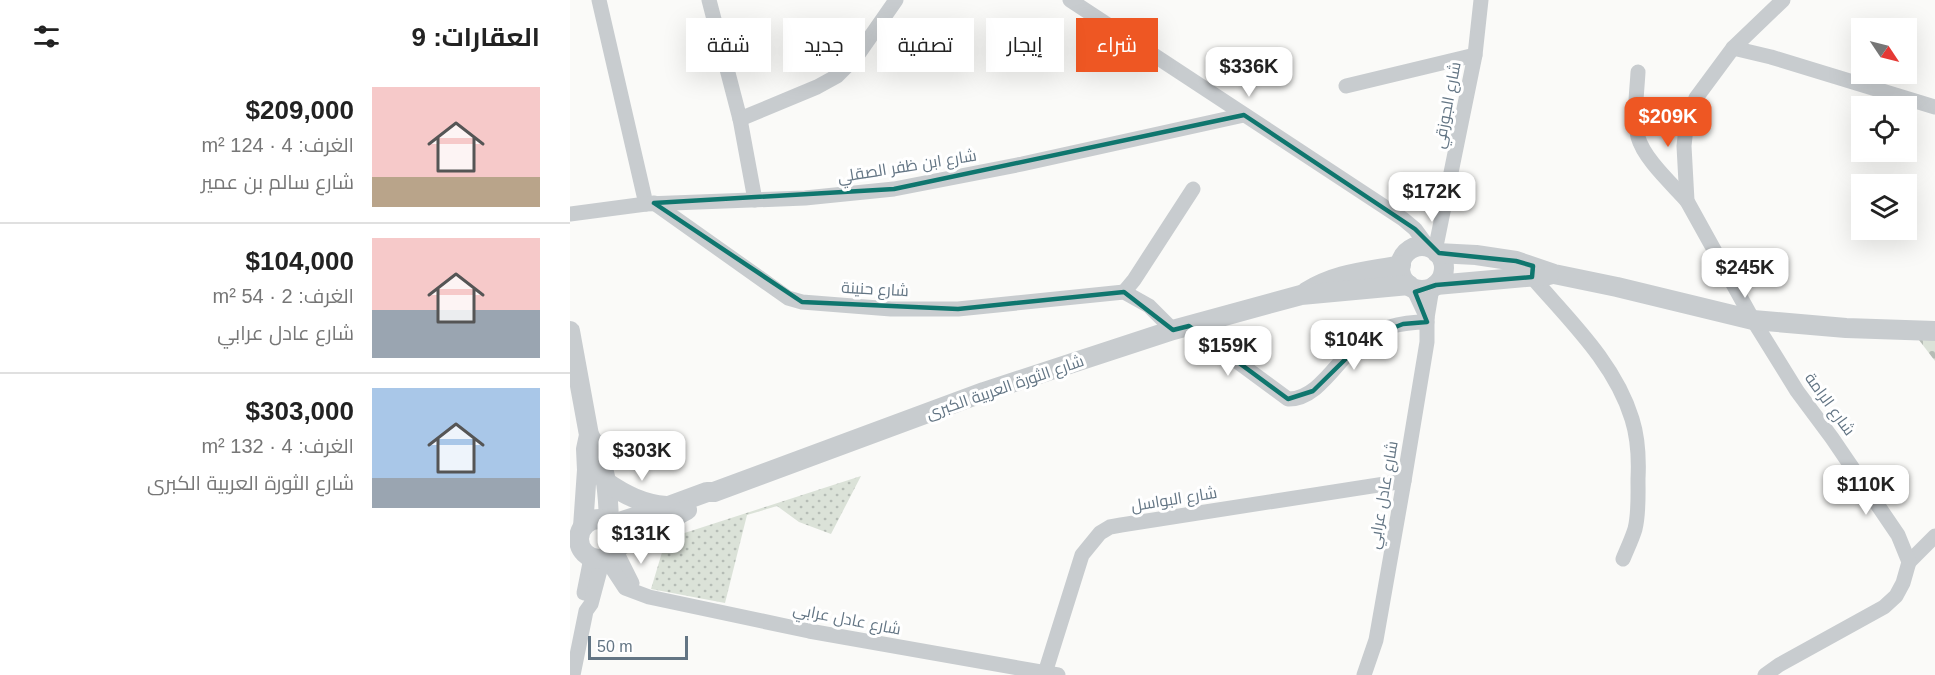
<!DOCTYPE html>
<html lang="ar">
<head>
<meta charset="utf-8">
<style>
	:root { --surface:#fff; --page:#f2f2f2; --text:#222; --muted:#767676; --line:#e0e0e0; --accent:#ee5723 }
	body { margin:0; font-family:Helvetica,Cairo,sans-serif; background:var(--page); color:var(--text); direction:rtl; height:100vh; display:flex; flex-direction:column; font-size:22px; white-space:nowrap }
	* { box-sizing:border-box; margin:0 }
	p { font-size:20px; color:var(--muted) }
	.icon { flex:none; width:33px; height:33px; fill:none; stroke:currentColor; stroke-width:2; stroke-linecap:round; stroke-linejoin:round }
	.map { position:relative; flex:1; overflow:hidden; direction:ltr }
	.sheet { display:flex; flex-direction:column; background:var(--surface); width:570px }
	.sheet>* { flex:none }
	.hud { position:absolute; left:18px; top:18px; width:570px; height:54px; direction:rtl; display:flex; gap:12px }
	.needle { width:39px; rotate:125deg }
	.fabs { position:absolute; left:1281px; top:18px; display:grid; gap:12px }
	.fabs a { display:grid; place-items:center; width:66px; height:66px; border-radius:0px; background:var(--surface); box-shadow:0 6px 24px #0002; font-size:30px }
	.scale { position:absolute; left:18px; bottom:15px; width:100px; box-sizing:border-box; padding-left:6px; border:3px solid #637584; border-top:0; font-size:16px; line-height:21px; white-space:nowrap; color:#637584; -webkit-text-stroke:4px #fff; paint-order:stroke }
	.price { position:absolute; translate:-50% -51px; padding:0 14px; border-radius:12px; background:#fff; color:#222; font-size:20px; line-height:39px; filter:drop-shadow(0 2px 3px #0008) }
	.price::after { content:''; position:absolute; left:50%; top:36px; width:18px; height:14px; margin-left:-9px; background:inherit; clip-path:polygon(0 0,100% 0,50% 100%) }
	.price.on { background:var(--accent); color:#fff }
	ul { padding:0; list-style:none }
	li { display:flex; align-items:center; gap:18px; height:150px; padding:0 30px }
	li+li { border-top:2px solid var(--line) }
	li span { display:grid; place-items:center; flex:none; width:168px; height:120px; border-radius:0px; color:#555 }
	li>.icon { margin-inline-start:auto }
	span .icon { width:72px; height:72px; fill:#fffc; stroke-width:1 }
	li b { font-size:26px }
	h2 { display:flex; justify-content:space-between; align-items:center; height:72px; padding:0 30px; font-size:26px }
	.chip { padding:0 21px; border-radius:0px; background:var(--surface); box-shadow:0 6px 24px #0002; font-size:21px; line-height:54px }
	.chip.on { background:var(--accent); color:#fff }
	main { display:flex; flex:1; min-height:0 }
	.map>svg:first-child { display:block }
	.cemetery { fill:url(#cemetery-stones) }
	.park { fill:url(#park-dots) }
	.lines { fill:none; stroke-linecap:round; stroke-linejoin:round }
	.minor { stroke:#c8cccf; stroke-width:15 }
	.tertiary { stroke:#c8cccf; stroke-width:20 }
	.marked { fill:none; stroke:#0f766e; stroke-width:4.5; stroke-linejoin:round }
	.labels { text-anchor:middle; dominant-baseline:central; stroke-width:6; stroke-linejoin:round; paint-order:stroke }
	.street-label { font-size:16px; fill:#637584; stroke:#fff }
</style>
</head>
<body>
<main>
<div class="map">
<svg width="1365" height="675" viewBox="0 0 1365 675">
	<defs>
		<pattern id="cemetery-stones" width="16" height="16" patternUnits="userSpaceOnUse" patternTransform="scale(1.5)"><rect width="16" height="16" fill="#dbe2d8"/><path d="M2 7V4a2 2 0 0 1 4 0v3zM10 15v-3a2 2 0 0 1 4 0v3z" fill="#b5bcb5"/></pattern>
		<pattern id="park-dots" width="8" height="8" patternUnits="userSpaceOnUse" patternTransform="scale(1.5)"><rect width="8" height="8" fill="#dbe2d8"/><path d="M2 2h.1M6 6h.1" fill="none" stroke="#b5bcb5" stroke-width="1.8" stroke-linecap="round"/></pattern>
	</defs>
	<rect width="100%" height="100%" fill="#fafaf8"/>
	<!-- cemetery -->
	<polygon class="cemetery" points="1349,340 1365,340 1365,361"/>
	<!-- park -->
	<polygon class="park" points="291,476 261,534 229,522 207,506 177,515 155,603 81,589 96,539"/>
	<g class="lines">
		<!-- minor -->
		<g class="minor">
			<polyline points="29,0 76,204"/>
			<polyline points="139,0 170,119 185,200"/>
			<polyline points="500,0 833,219 845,229 858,247"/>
			<polyline points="1163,48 1201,57 1365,107"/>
			<path d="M 1068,72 C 1067,92 1063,117 1068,137 C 1074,159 1102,184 1117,201"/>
			<polyline points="776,86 905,55"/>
			<polyline points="170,119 247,87 267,76 287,56 326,0"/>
			<polyline points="84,203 218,298 232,302 321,309 388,309 554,292 579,306 603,330"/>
			<polyline points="0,214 76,204 235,198 324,189 452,164 674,115"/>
			<polyline points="865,251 905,55 911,0"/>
			<path d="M 963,269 L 962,277 C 999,320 1045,363 1062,419 C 1068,438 1069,459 1068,479 C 1068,495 1069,513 1065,529 C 1062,539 1057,549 1053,559"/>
			<polyline points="843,288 857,318"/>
			<polyline points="554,292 564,280 623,189"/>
			<path d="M 619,326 L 718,399 C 748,400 768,359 790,342 C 809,327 834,322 857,322"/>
			<polyline points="46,551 62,583"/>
			<polyline points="36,559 55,588 79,597 239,631 488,675"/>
			<polyline points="1339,562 1365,536"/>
			<polyline points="14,593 21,558"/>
			<polyline points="475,673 512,555 530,533 540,527 551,525 834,481"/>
			<polyline points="3,675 16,611 21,604 33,559"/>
			<polyline points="794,675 806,640 834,481 857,342 857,318 862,288"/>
			<polyline points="1195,675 1209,665 1314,607 1326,596 1333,583 1339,562 1328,535 1262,438 1227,391 1183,320 1117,201 1114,146 1117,118 1126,98 1163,48 1213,0"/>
		</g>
		<!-- tertiary -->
		<g class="tertiary">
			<circle cx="852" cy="268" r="22"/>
			<polyline points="867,253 906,255 946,261 984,274 1047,287 1183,320 1276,328 1365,331"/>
			<polyline points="866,285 979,275"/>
			<path d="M 736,292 C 767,273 795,272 831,265"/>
			<polyline points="0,331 19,435 16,449 17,470 13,527"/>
			<path d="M 19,435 C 36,460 38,492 39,521"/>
			<path d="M 36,482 C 55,495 73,504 96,506"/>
			<circle cx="29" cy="539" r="20"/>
			<polyline points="43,524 99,506 137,492 144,492 414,392 603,330 731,295 839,285"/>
			<polyline points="48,547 117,510"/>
		</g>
	</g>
	<!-- marked area -->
	<path class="marked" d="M 674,115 L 845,229 L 869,253 L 946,261 L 963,266 L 962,277 L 866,285 L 845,292 L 857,322 L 833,324 L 797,338 L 743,391 L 718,399 L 619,326 L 603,330 L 554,292 L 388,309 L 232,302 L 84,203 L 324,189 Z"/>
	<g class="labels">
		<!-- street labels -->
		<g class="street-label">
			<text transform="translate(877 105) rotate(-79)">شارع الجوزقي</text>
			<text transform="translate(337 166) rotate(-9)">شارع ابن ظفر الصقلي</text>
			<text transform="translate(305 289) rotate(3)">شارع حنينة</text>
			<text transform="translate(435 387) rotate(-19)">شارع الثورة العربية الكبرى</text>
			<text transform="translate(1260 404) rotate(54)">شارع الرامة</text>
			<text transform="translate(813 495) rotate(-80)">شارع عادل عرابي</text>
			<text transform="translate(604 499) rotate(-9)">شارع البواسل</text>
			<text transform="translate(277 619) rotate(11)">شارع عادل عرابي</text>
		</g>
	</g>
</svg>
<div class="fabs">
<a><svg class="needle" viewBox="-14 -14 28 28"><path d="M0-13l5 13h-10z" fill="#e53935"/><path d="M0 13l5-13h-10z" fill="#767676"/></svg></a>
<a><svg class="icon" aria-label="locate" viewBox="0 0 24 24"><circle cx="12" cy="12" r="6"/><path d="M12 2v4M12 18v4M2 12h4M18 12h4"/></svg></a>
<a><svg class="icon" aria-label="layers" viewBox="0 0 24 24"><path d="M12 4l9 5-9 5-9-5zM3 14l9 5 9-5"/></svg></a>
</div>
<div class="scale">50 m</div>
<b class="price" style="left:679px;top:98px">$336K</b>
<b class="price on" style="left:1098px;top:148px">$209K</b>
<b class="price" style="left:862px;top:223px">$172K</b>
<b class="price" style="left:1175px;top:299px">$245K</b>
<b class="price" style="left:784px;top:371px">$104K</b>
<b class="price" style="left:658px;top:377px">$159K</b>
<b class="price" style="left:72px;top:482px">$303K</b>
<b class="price" style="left:1296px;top:516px">$110K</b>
<b class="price" style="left:71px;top:565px">$131K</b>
<div class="hud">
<a class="chip on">شراء</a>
<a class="chip">إيجار</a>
<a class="chip">تصفية</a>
<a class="chip">جديد</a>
<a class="chip">شقة</a>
</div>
</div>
<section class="sheet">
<h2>العقارات: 9<svg class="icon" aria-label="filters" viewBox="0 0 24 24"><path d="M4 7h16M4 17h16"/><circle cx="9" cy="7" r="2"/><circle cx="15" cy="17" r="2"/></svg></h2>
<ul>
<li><span style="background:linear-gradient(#f6c9c9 75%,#b9a48a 0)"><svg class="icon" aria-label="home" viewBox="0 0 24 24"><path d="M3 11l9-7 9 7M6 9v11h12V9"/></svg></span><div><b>$209,000</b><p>الغرف: 4 · 124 m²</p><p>شارع سالم بن عمير</p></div></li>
<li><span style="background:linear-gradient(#f6c9c9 60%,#9aa5b1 0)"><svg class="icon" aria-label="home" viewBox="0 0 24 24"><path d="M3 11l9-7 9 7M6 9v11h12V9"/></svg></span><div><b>$104,000</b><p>الغرف: 2 · 54 m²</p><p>شارع عادل عرابي</p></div></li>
<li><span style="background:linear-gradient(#a9c7e8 75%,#9aa5b1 0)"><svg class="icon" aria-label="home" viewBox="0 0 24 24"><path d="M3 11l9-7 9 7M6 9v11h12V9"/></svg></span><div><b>$303,000</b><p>الغرف: 4 · 132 m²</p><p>شارع الثورة العربية الكبرى</p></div></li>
</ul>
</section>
</main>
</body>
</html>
